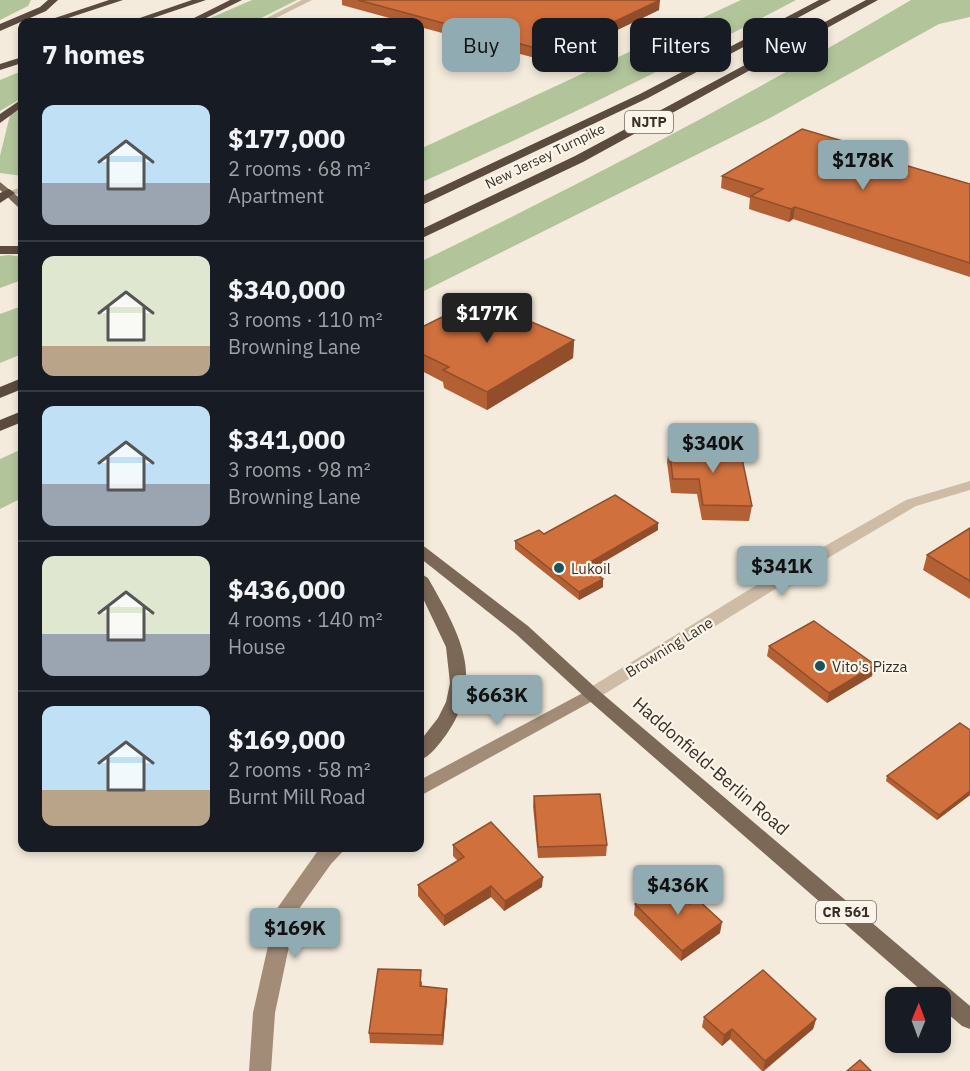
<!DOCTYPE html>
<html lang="en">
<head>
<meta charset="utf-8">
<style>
	:root { --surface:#171b24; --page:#242831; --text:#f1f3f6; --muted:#9ea1a6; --line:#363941; --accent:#90abb2 }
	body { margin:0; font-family:"IBM Plex Sans",sans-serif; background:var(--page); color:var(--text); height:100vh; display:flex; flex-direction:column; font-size:22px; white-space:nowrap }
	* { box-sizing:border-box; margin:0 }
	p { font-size:20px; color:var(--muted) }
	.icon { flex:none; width:33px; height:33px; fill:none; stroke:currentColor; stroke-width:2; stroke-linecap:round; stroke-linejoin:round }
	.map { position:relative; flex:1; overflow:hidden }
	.side { position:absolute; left:18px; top:18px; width:406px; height:834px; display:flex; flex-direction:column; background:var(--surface); border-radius:12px; box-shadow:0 3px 9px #0003 }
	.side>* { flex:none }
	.guide { position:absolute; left:442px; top:18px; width:436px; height:54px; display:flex; gap:12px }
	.needle { width:39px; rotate:1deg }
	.tools { position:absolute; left:885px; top:987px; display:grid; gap:12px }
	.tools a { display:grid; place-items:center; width:66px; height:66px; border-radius:12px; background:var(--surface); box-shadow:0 3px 9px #0003; font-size:30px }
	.price { position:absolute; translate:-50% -51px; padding:0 14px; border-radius:6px; background:var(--accent); color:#111; font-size:20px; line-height:39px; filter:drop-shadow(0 2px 3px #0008) }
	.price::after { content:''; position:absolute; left:50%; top:36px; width:18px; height:14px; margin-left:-9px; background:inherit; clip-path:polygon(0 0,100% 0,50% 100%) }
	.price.selected { background:#222; color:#fff }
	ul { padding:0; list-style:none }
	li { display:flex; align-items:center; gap:18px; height:150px; padding:0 24px }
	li+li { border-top:2px solid var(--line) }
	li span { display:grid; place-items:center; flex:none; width:168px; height:120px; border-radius:12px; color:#555 }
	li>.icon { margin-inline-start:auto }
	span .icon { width:72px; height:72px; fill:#fffc; stroke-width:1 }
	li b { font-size:26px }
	h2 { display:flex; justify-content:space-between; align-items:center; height:72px; padding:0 24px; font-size:26px }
	.chip { padding:0 21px; border-radius:12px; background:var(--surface); box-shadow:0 3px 9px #0003; font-size:21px; line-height:54px }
	.chip.selected { background:var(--accent); color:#111 }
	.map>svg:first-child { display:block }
	.green { fill:#b2c59a }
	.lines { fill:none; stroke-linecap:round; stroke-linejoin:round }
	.street { fill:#cebca6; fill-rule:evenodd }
	.secondary { fill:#a28b77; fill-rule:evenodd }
	.primary { fill:#7c6857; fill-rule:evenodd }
	.highway { fill:#5b4a3e; fill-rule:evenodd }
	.wall { fill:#b36034 }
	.shaded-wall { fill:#924e2b }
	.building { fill:#d0703d; stroke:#924e2b; stroke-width:1.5 }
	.poi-dot { fill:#19535f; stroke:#fbf5e9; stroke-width:2 }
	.labels { text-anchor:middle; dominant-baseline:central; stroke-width:4.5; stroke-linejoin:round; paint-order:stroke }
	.shield { fill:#fbf5e9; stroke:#736a62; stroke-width:1.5 }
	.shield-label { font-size:14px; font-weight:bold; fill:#392f28 }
	.far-street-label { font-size:14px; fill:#392f28; stroke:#fbf5e9 }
	.poi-label { font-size:15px; fill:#392f28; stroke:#fbf5e9; text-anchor:start }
	.street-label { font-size:15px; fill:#392f28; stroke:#fbf5e9 }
	.near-street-label { font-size:18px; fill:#392f28; stroke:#fbf5e9 }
</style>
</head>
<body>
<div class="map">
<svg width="970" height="1071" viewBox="0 0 970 1071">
	<rect width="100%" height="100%" fill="#f4ebdc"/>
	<!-- green -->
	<g class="green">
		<polygon points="0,0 31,0 28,6 0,20"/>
		<polygon points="252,0 297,0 253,22 201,22"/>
		<path d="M 741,0 L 796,0 C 673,65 547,127 420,183 L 420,149 Z"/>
		<path d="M 911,0 L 970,0 L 970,17 L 939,24 L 770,118 L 420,293 L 420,262 C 587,181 751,95 911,0 Z"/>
		<polygon points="22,71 22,98 0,111 0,80"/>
		<polygon points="22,108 22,176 0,173 0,156 10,115"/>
		<polygon points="9,255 22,257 22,280 0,288 0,256"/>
		<polygon points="22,306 22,354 0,363 0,314"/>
		<polygon points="22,449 22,498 0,509 0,459"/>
	</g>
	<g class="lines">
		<!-- street -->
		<g class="street">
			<polygon points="302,0 312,0 268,22 259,22"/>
			<polygon points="22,187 22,193 9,196 4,193"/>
			<polygon points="970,481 970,490 916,506 772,591 598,698 592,700 586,698 583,694 586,690 760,583 906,500"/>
		</g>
		<!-- secondary -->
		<g class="secondary">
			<polygon points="592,688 598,690 601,694 598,698 420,796 420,780"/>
			<polygon points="323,848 346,848 331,864 296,913 275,1013 271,1071 249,1071 253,1013 276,910 317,852"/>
		</g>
		<!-- primary -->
		<g class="primary">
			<polygon points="0,182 22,200 22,208 18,207 0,190"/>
			<polygon points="420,545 425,547 528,626 598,690 970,1006 970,1029 962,1026 940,1007 940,998 930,998 586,698 516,634 420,558"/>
			<path d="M 420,573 L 428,578 C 458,631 487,678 446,735 C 439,744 431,756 420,760 L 420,741 L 438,718 L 446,702 L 450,683 L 446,647 L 420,592 Z"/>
		</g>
		<!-- highway -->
		<g class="highway">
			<polygon points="48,0 58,0 46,11 0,31 0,24 40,7"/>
			<polygon points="109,0 123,0 56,22 43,22"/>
			<polygon points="192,0 206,0 141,22 128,22"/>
			<polygon points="230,0 242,0 198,22 186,22"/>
			<polygon points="819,0 831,0 648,98 420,206 420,197 640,94"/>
			<polygon points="866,0 878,0 583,162 420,239 420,230 575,156"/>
			<polygon points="22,57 22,63 0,70 0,64"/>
			<polygon points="22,99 22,107 0,123 0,114"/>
			<polygon points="9,189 15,193 0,203 0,193"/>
			<rect x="0" y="246" width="22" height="8"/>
			<polygon points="22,378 22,389 0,398 0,387"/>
			<polygon points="22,411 22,422 0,431 0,420"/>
		</g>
	</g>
	<!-- wall -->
	<g class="wall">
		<polygon points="342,0 659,0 659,10 550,62 420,27 420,22 404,22 342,5"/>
		<polygon points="899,163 970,184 970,277 793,219 789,222 749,209 750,198 721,188 722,176"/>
		<polygon points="420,328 574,340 573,358 487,410 444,388 443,382 420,370"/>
		<polygon points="669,447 752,506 749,521 702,520 697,494 671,493 667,462"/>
		<polygon points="658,523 658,530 590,570 603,587 579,600 515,549 515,541 544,534"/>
		<polygon points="970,528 970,599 923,570 927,555"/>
		<polygon points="769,646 872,676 827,703 767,656"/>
		<polygon points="970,730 970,795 937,820 886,781 887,776"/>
		<polygon points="534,796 607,845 606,856 538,858 533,806"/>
		<polygon points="453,845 542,887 504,911 491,897 444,926 418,896 418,885 458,861 453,856"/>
		<polygon points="635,904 690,904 720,933 681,961 634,915"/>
		<polygon points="422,981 422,986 447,989 447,999 443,1045 370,1043 369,1033"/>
		<polygon points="704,1017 816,1019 813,1029 764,1071 762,1071 730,1039 722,1046 702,1027"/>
	</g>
	<!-- shaded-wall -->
	<g class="shaded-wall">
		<polygon points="660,0 659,10 550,62 550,52"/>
		<polygon points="795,207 793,219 789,222 791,209"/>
		<polygon points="574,340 573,358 487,410 487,392"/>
		<polygon points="658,523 658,530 584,573 585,565"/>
		<polygon points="603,579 603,587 579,600 579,592"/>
		<polygon points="875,665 872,676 827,703 829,693"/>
		<polygon points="970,791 970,795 937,820 939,815"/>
		<polygon points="543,877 542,887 504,911 505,901"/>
		<polygon points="491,886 491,897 444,926 444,916"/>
		<polygon points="722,922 720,933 681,961 682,951"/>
		<polygon points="447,989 447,999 443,1045 442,1035"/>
		<polygon points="816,1019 813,1029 763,1071 765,1061"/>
		<polygon points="732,1029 730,1039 722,1046 724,1035"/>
	</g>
	<!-- building -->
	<g class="building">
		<polygon points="358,0 660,0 550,52"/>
		<polygon points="802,129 900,158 894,162 970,184 970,263 795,207 791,209 751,196 763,189 722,176"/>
		<polygon points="478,299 574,340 487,392 443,370 449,367 420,353 420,328"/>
		<polygon points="669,447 740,449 752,506 703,505 699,479 673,479"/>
		<polygon points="615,495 658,523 585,565 603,579 579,592 515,541 539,530 544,534"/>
		<polygon points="970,528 970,581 927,555"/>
		<polygon points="814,621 875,665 829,693 769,646"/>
		<polygon points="960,723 970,730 970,791 939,815 887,776"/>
		<polygon points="600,794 607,845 538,847 534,796"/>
		<polygon points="491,822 543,877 505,901 491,886 444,916 418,885 464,857 453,845"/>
		<polygon points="667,882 690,904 698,900 722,922 682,951 635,904"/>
		<polygon points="378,969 421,970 420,986 447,989 442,1035 369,1033"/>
		<polygon points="763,970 816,1019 765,1061 732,1029 724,1035 704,1017"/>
		<polygon points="860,1060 871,1071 847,1071"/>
	</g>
	<!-- markers -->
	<g class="poi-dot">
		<circle cx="559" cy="568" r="6"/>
		<circle cx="820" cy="666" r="6"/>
	</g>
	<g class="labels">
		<!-- shield labels -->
		<g class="shield">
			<rect x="625" y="111" width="48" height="22" rx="4.5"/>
			<rect x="816" y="901" width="60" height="22" rx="4.5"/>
		</g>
		<g class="shield-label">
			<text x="649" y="122">NJTP</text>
			<text x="846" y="912">CR 561</text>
		</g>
		<!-- far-street labels -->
		<g class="far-street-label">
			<text transform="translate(545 156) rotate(-26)">New Jersey Turnpike</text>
		</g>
		<!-- poi labels -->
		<g class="poi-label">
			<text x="571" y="568">Lukoil</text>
			<text x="832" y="666">Vito's Pizza</text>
		</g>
		<!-- street labels -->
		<g class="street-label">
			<text transform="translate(669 647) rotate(-32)">Browning Lane</text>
		</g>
		<!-- near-street labels -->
		<g class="near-street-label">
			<text transform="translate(711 766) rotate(41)">Haddonfield-Berlin Road</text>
		</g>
	</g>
</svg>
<div class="tools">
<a><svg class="needle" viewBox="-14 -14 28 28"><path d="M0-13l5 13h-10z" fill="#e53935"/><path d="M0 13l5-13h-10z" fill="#9ea1a6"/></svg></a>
</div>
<b class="price" style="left:863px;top:191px">$178K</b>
<b class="price selected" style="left:487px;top:344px">$177K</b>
<b class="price" style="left:713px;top:474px">$340K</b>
<b class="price" style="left:782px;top:597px">$341K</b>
<b class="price" style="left:497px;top:726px">$663K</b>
<b class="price" style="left:678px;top:916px">$436K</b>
<b class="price" style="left:295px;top:959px">$169K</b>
<div class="guide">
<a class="chip selected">Buy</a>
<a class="chip">Rent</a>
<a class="chip">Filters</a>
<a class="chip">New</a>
</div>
<section class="side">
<h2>7 homes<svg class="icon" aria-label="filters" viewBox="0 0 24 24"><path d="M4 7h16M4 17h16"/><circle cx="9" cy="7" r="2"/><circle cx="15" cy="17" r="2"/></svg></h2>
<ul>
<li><span style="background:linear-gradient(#bfe0f5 65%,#9aa5b1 0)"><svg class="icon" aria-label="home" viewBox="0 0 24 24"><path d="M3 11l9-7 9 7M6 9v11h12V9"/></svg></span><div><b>$177,000</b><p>2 rooms · 68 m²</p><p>Apartment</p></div></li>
<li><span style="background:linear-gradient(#dfe7d0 75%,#b9a48a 0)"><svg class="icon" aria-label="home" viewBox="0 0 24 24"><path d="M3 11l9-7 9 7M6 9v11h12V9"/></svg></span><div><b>$340,000</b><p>3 rooms · 110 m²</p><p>Browning Lane</p></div></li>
<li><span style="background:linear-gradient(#bfe0f5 65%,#9aa5b1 0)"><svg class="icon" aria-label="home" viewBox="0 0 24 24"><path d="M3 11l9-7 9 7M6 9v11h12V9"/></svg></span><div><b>$341,000</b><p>3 rooms · 98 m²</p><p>Browning Lane</p></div></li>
<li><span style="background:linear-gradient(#dfe7d0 65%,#9aa5b1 0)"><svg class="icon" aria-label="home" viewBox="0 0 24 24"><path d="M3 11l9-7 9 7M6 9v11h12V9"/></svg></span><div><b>$436,000</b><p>4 rooms · 140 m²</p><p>House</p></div></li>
<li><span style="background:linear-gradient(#bfe0f5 70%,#b9a48a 0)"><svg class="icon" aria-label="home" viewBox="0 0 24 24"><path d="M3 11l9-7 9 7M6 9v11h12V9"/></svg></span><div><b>$169,000</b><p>2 rooms · 58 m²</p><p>Burnt Mill Road</p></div></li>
</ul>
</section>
</div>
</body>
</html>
